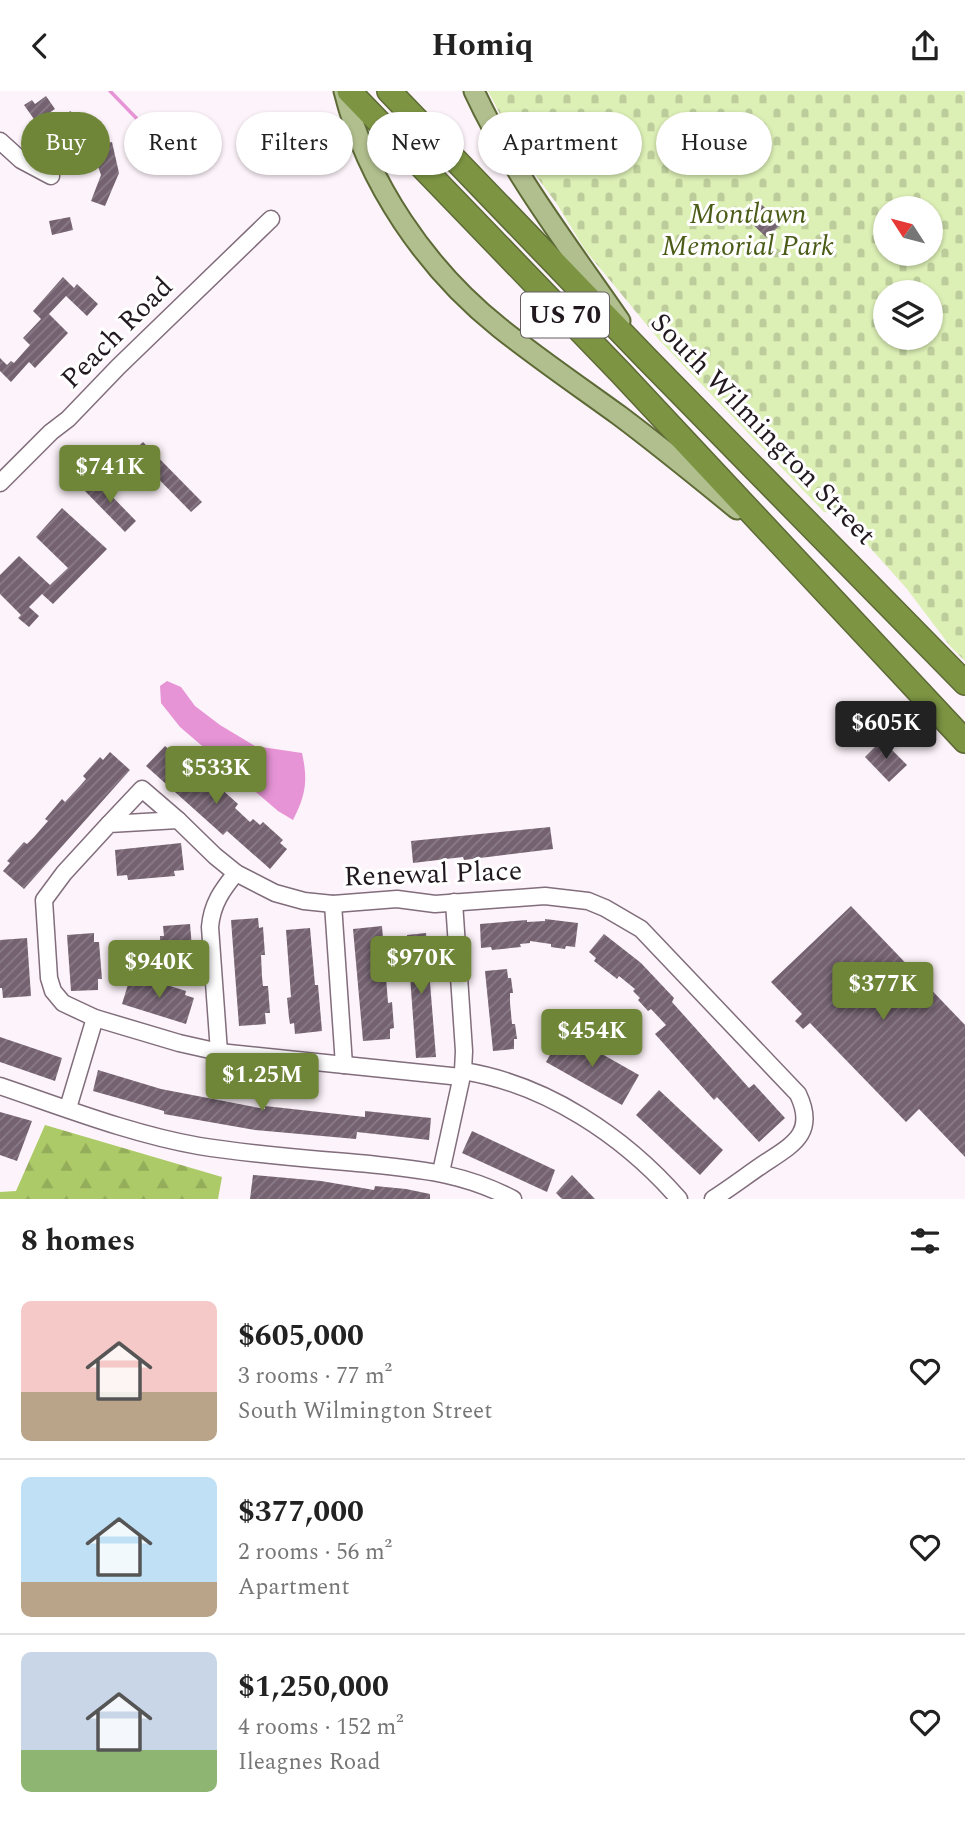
<!DOCTYPE html>
<html lang="en">
<head>
<meta charset="utf-8">
<style>
	:root { --surface:#fff; --page:#f6f6f6; --text:#222; --muted:#767676; --line:#e0e0e0; --accent:#6f8537 }
	body { margin:0; font-family:Spectral,serif; background:var(--page); color:var(--text); height:100vh; display:flex; flex-direction:column; font-size:26px; white-space:nowrap }
	* { box-sizing:border-box; margin:0 }
	p { font-size:23px; color:var(--muted) }
	.icon { flex:none; width:38px; height:38px; fill:none; stroke:currentColor; stroke-width:2; stroke-linecap:round; stroke-linejoin:round }
	.map { position:relative; height:1108px; overflow:hidden }
	.sheet { display:flex; flex-direction:column; background:var(--surface); flex:1 }
	.sheet>* { flex:none }
	.banner { position:absolute; left:21px; top:21px; width:924px; height:63px; display:flex; gap:14px }
	.needle { width:46px; rotate:306deg }
	.buttons { position:absolute; left:873px; top:105px; display:grid; gap:14px }
	.buttons a { display:grid; place-items:center; width:70px; height:70px; border-radius:50%; background:var(--surface); box-shadow:0 2px 5px #0004; font-size:35px }
	.price { position:absolute; translate:-50% -60px; padding:0 16px; border-radius:7px; background:var(--accent); color:#fff; font-size:23px; line-height:46px; filter:drop-shadow(0 2px 4px #0008) }
	.price::after { content:''; position:absolute; left:50%; top:42px; width:21px; height:16px; margin-left:-10px; background:inherit; clip-path:polygon(0 0,100% 0,50% 100%) }
	.price.active { background:#222; color:#fff }
	ul { padding:0; list-style:none }
	li { display:flex; align-items:center; gap:21px; height:175px; padding:0 21px }
	li+li { border-top:2px solid var(--line) }
	li span { display:grid; place-items:center; flex:none; width:196px; height:140px; border-radius:10px; color:#555 }
	li>.icon { margin-inline-start:auto }
	span .icon { width:84px; height:84px; fill:#fffc; stroke-width:1 }
	li b { font-size:30px }
	h2 { display:flex; justify-content:space-between; align-items:center; height:84px; padding:0 21px; font-size:30px }
	.chip { padding:0 24px; border-radius:32px; background:var(--surface); box-shadow:0 2px 5px #0004; font-size:24px; line-height:63px }
	.chip.active { background:var(--accent); color:#fff }
	header { display:flex; justify-content:space-between; align-items:center; height:91px; padding:0 21px; background:var(--surface); font-size:32px; font-weight:700 }
	.map>svg:first-child { display:block }
	.forest { fill:url(#forest-firs) }
	.cemetery { fill:url(#cemetery-stones); fill-rule:evenodd }
	.water { fill:#e794d6 }
	.lines { fill:none; stroke-linecap:round; stroke-linejoin:round }
	.stream { stroke:#e794d6; stroke-width:3.5 }
	.building { fill:url(#building-hatch) }
	.minor-casing { stroke:#816d7c; stroke-width:19 }
	.major-casing { stroke:#5d6a36; stroke-width:23 }
	.highway-casing { stroke:#5d6a36; stroke-width:26 }
	.minor { stroke:#fff; stroke-width:16 }
	.major { stroke:#b1bf8e; stroke-width:19 }
	.highway { stroke:#7d9543; stroke-width:23 }
	.labels { text-anchor:middle; dominant-baseline:central; stroke-width:6; stroke-linejoin:round; paint-order:stroke }
	.shield { fill:#fff; stroke:#645e62; stroke-width:2 }
	.shield-label { font-size:26px; font-weight:bold; fill:#21191f }
	.park-label { font-size:28px; font-style:italic; fill:#4a5c17; stroke:#fff }
	.street-label { font-size:28px; fill:#21191f; stroke:#fff }
</style>
</head>
<body>
<header><svg class="icon" aria-label="back" viewBox="0 0 24 24"><path d="M15 5l-7 7 7 7"/></svg>Homiq<svg class="icon" aria-label="share" viewBox="0 0 24 24"><path d="M12 15V3M7 8l5-5 5 5M5 13v7h14v-7"/></svg></header>
<div class="map">
<svg width="965" height="1108" viewBox="0 0 965 1108">
	<defs>
		<pattern id="forest-firs" width="22" height="20" patternUnits="userSpaceOnUse" patternTransform="scale(1.75)"><rect width="22" height="20" fill="#acca68"/><path d="M5 1l3.5 6h-7zM16 11l3.5 6h-7z" fill="#94ad5a"/></pattern>
		<pattern id="cemetery-stones" width="16" height="16" patternUnits="userSpaceOnUse" patternTransform="scale(1.75)"><rect width="16" height="16" fill="#dcefb5"/><path d="M2 7V4a2 2 0 0 1 4 0v3zM10 15v-3a2 2 0 0 1 4 0v3z" fill="#bccc9b"/></pattern>
		<pattern id="building-hatch" width="6" height="6" patternUnits="userSpaceOnUse" patternTransform="scale(1.75)"><rect width="6" height="6" fill="#756271"/><path d="M-1 1l2-2M0 6l6-6M5 7l2-2" fill="none" stroke="#8a7c88"/></pattern>
	</defs>
	<rect width="100%" height="100%" fill="#fdf3fa"/>
	<!-- forest -->
	<polygon class="forest" points="45,1034 222,1086 218,1108 0,1108 0,1101 16,1100"/>
	<!-- cemetery -->
	<path class="cemetery" d="M 488,0 L 965,0 L 965,570 L 950,555 L 907,498 L 839,422 L 824,421 L 660,250 L 585,159 L 557,113 L 524,69 ZM 886,117 L 931,117 L 931,163 L 886,163 ZM 886,201 L 931,201 L 931,247 L 886,247 Z"/>
	<!-- water -->
	<path class="water" d="M 167,590 L 181,596 L 195,615 L 220,634 L 255,655 L 302,662 C 308,689 306,704 293,729 L 278,720 L 180,636 L 161,612 L 160,595 Z"/>
	<g class="lines">
		<!-- stream -->
		<polyline class="stream" points="110,0 177,69"/>
	</g>
	<!-- building -->
	<g class="building">
		<polygon points="46,5 55,18 36,31 24,14 32,9 35,13"/>
		<polygon points="70,20 90,34 81,46 61,33"/>
		<polygon points="112,51 119,82 105,115 91,110 101,84 91,56"/>
		<polygon points="761,113 781,133 767,147 746,127"/>
		<polygon points="70,126 73,139 52,144 49,130"/>
		<polygon points="63,186 74,197 77,193 98,213 87,225 66,205 49,223 68,242 35,277 29,271 11,291 0,280 0,267 7,274 11,270 14,272 30,254 23,247 41,228 33,220"/>
		<polygon points="143,351 202,411 191,421 132,361"/>
		<polygon points="95,388 136,430 125,441 84,399"/>
		<polygon points="62,417 107,458 53,513 42,503 29,516 39,525 29,536 18,527 21,524 0,503 0,484 19,465 50,494 68,477 36,446"/>
		<polygon points="882,649 907,674 889,691 865,666"/>
		<polygon points="165,655 172,661 175,658 215,699 218,695 238,713 235,717 250,731 253,728 260,734 263,731 283,749 280,752 287,758 270,778 227,740 223,744 146,675"/>
		<polygon points="110,661 130,679 24,798 3,780 10,772 7,770 24,751 27,753 34,746 48,730 45,728 62,708 65,711 79,696 86,688 83,685 91,676 100,666 103,669"/>
		<polygon points="550,736 553,758 464,769 463,766 413,772 411,750"/>
		<polygon points="181,752 184,779 174,780 175,785 128,789 127,784 117,785 115,759"/>
		<polygon points="851,815 965,934 965,1066 919,1018 906,1031 810,932 803,938 795,930 802,923 771,891"/>
		<polygon points="258,827 259,837 263,836 265,864 261,864 262,886 263,895 268,895 270,922 265,922 266,933 239,935 231,829"/>
		<polygon points="545,828 578,832 575,856 566,855 565,858 551,856 551,853 530,850 530,852 520,853 521,856 492,859 491,856 481,857 480,833 527,829 527,831 545,830"/>
		<polygon points="190,833 193,868 166,870 165,860 160,860 160,845 164,845 163,835"/>
		<polygon points="382,835 388,912 392,911 394,937 390,938 390,948 363,950 353,838"/>
		<polygon points="310,837 315,894 318,894 322,940 295,943 294,932 290,933 289,927 287,907 291,906 286,839"/>
		<polygon points="94,842 94,851 99,851 102,888 98,888 98,899 71,900 67,844"/>
		<polygon points="426,842 436,966 416,967 407,844"/>
		<polygon points="604,843 641,872 674,907 672,911 749,997 754,993 785,1027 759,1051 717,1006 714,1009 655,943 666,934 651,918 648,920 638,909 640,907 633,900 635,898 619,885 617,888 594,870 596,867 589,861"/>
		<polygon points="27,847 31,905 3,907 2,897 0,897 0,849"/>
		<polygon points="507,878 508,887 511,887 513,902 510,902 510,912 512,933 515,933 517,948 514,948 514,958 493,960 485,880"/>
		<polygon points="141,886 186,900 185,904 194,907 186,933 122,913 130,887 140,890"/>
		<polygon points="563,941 639,984 622,1014 546,971"/>
		<polygon points="0,946 62,967 55,990 0,971"/>
		<polygon points="98,979 161,998 265,1018 265,1015 365,1026 365,1020 431,1027 429,1049 357,1041 356,1048 255,1039 164,1023 164,1020 93,1000"/>
		<polygon points="659,999 723,1059 700,1084 636,1024"/>
		<polygon points="0,1021 32,1030 17,1070 0,1064"/>
		<polygon points="472,1040 555,1079 547,1101 462,1062"/>
		<polygon points="253,1084 321,1090 374,1099 375,1095 406,1098 430,1103 430,1108 250,1108"/>
		<polygon points="572,1084 595,1108 562,1108 556,1102"/>
	</g>
	<g class="lines">
		<defs>
			<g id="minor">
				<polyline points="0,50 21,69 51,85"/>
				<polyline points="0,392 51,341 68,328 118,276 271,128"/>
				<polyline points="109,733 142,698 178,729"/>
				<polyline points="333,813 344,974"/>
				<path d="M 219,961 L 210,836 C 212,813 222,799 236,782"/>
				<path d="M 463,980 C 546,993 624,1045 679,1108"/>
				<path d="M 461,986 L 219,961 L 179,952 L 95,927 L 63,912 L 53,900 L 49,887 L 44,809 L 64,782 L 109,733 L 178,729 L 215,765 L 236,782 L 275,802 L 304,810 L 333,813 L 397,808 L 435,813 L 545,805 L 588,810 L 605,817 L 641,838 L 798,1003 C 817,1043 792,1054 762,1074 C 746,1085 730,1097 713,1108"/>
				<path d="M 0,995 C 65,1017 131,1043 199,1055 C 255,1064 312,1068 369,1073 C 423,1079 463,1082 513,1108"/>
				<polyline points="68,1017 95,927"/>
				<polyline points="441,1081 463,980 464,960 454,811"/>
			</g>
			<g id="major">
				<path d="M 344,0 C 367,92 426,178 500,237 C 539,268 580,296 620,325 C 660,355 699,387 737,418"/>
				<path d="M 474,0 C 512,82 569,156 620,230"/>
			</g>
			<g id="highway">
				<polyline points="349,0 621,282 965,650"/>
				<polyline points="389,0 647,268 965,592"/>
			</g>
		</defs>
		<!-- minor casing -->
		<use href="#minor" class="minor-casing"/>
		<!-- major casing -->
		<use href="#major" class="major-casing"/>
		<!-- highway casing -->
		<use href="#highway" class="highway-casing"/>
		<!-- minor -->
		<use href="#minor" class="minor"/>
		<!-- major -->
		<use href="#major" class="major"/>
		<!-- highway -->
		<use href="#highway" class="highway"/>
	</g>
	<g class="labels">
		<!-- shield labels -->
		<rect class="shield" x="521" y="201.5" width="88" height="45" rx="5"/>
		<g class="shield-label">
			<text x="565" y="224">US 70</text>
		</g>
		<!-- park labels -->
		<g class="park-label">
			<text x="748" y="123">Montlawn<tspan x="748" dy="32">Memorial Park</tspan></text>
		</g>
		<!-- street labels -->
		<g class="street-label">
			<text transform="translate(117 242) rotate(-45)">Peach Road</text>
			<text transform="translate(763 338) rotate(46)">South Wilmington Street</text>
			<text transform="translate(433 783) rotate(-2)">Renewal Place</text>
		</g>
	</g>
</svg>
<div class="buttons">
<a><svg class="needle" viewBox="-14 -14 28 28"><path d="M0-13l5 13h-10z" fill="#e53935"/><path d="M0 13l5-13h-10z" fill="#767676"/></svg></a>
<a><svg class="icon" aria-label="layers" viewBox="0 0 24 24"><path d="M12 4l9 5-9 5-9-5zM3 14l9 5 9-5"/></svg></a>
</div>
<b class="price" style="left:110px;top:414px">$741K</b>
<b class="price active" style="left:886px;top:670px">$605K</b>
<b class="price" style="left:216px;top:715px">$533K</b>
<b class="price" style="left:421px;top:905px">$970K</b>
<b class="price" style="left:159px;top:909px">$940K</b>
<b class="price" style="left:883px;top:931px">$377K</b>
<b class="price" style="left:592px;top:978px">$454K</b>
<b class="price" style="left:262px;top:1022px">$1.25M</b>
<div class="banner">
<a class="chip active">Buy</a>
<a class="chip">Rent</a>
<a class="chip">Filters</a>
<a class="chip">New</a>
<a class="chip">Apartment</a>
<a class="chip">House</a>
</div>
</div>
<section class="sheet">
<h2>8 homes<svg class="icon" aria-label="filters" viewBox="0 0 24 24"><path d="M4 7h16M4 17h16"/><circle cx="9" cy="7" r="2"/><circle cx="15" cy="17" r="2"/></svg></h2>
<ul>
<li><span style="background:linear-gradient(#f6c9c9 65%,#b9a48a 0)"><svg class="icon" aria-label="home" viewBox="0 0 24 24"><path d="M3 11l9-7 9 7M6 9v11h12V9"/></svg></span><div><b>$605,000</b><p>3 rooms · 77 m²</p><p>South Wilmington Street</p></div><svg class="icon" aria-label="heart" viewBox="0 0 24 24"><path d="M12 20l-8-8c-3-5 5-10 8-4 3-6 11-1 8 4z"/></svg></li>
<li><span style="background:linear-gradient(#bfe0f5 75%,#b9a48a 0)"><svg class="icon" aria-label="home" viewBox="0 0 24 24"><path d="M3 11l9-7 9 7M6 9v11h12V9"/></svg></span><div><b>$377,000</b><p>2 rooms · 56 m²</p><p>Apartment</p></div><svg class="icon" aria-label="heart" viewBox="0 0 24 24"><path d="M12 20l-8-8c-3-5 5-10 8-4 3-6 11-1 8 4z"/></svg></li>
<li><span style="background:linear-gradient(#c9d6e8 70%,#8fb573 0)"><svg class="icon" aria-label="home" viewBox="0 0 24 24"><path d="M3 11l9-7 9 7M6 9v11h12V9"/></svg></span><div><b>$1,250,000</b><p>4 rooms · 152 m²</p><p>Ileagnes Road</p></div><svg class="icon" aria-label="heart" viewBox="0 0 24 24"><path d="M12 20l-8-8c-3-5 5-10 8-4 3-6 11-1 8 4z"/></svg></li>
</ul>
</section>
</body>
</html>
